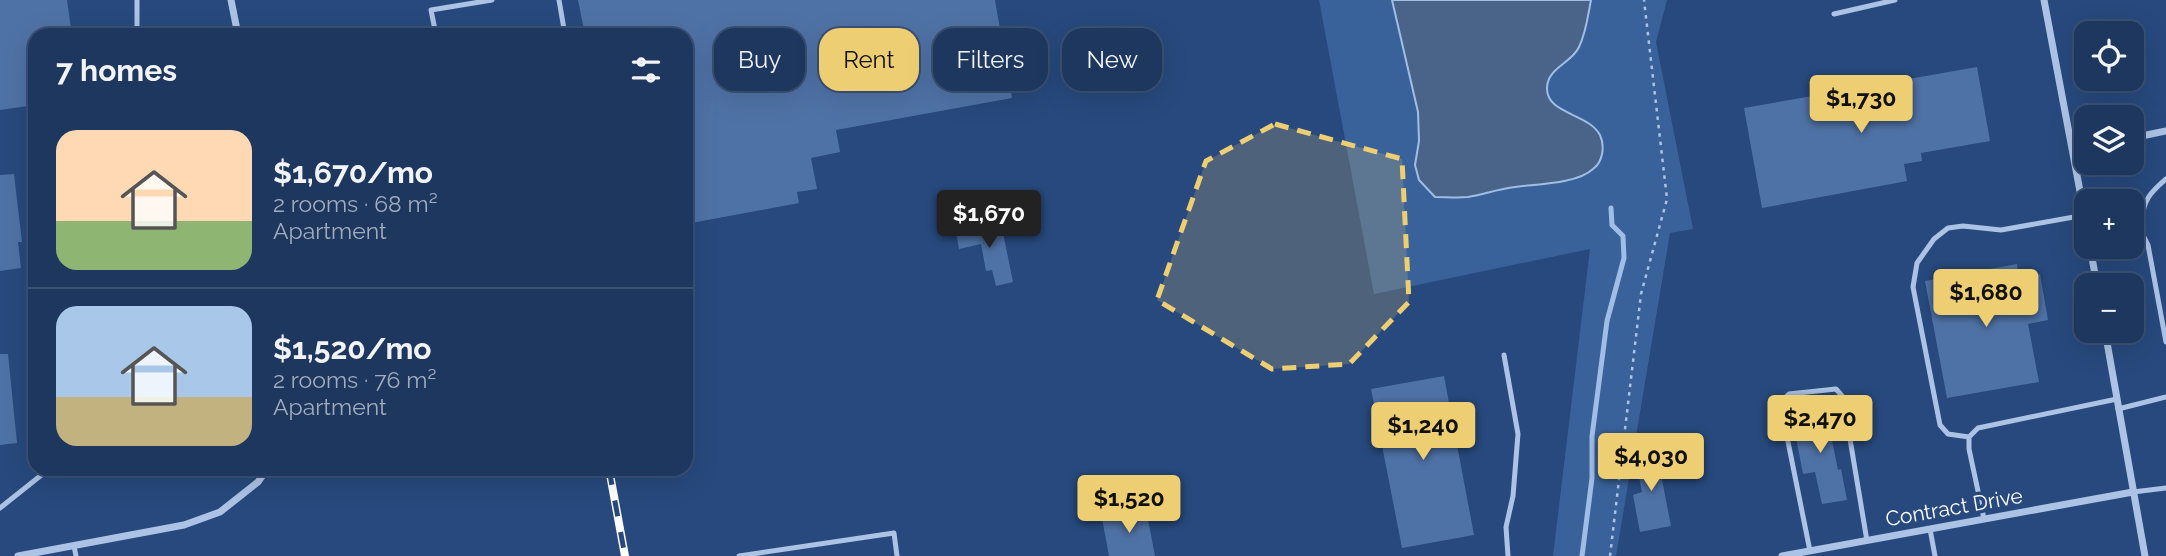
<!DOCTYPE html>
<html lang="en">
<head>
<meta charset="utf-8">
<style>
	:root { --surface:#1d375e; --page:#2a4267; --text:#f1f3f6; --muted:#a0acbc; --line:#3b5173; --accent:#edce72 }
	body { margin:0; font-family:Raleway,sans-serif; background:var(--page); color:var(--text); height:100vh; display:flex; flex-direction:column; font-size:26px; white-space:nowrap }
	* { box-sizing:border-box; margin:0 }
	p { font-size:23px; color:var(--muted) }
	.icon { flex:none; width:38px; height:38px; fill:none; stroke:currentColor; stroke-width:2; stroke-linecap:round; stroke-linejoin:round }
	.map { position:relative; flex:1; overflow:hidden }
	.sheet { position:absolute; left:28px; top:28px; width:665px; height:448px; display:flex; flex-direction:column; background:var(--surface); border-radius:21px; box-shadow:0 7px 28px #0002,0 0 0 2px var(--line) }
	.sheet>* { flex:none }
	.banner { position:absolute; left:714px; top:28px; width:665px; height:63px; display:flex; gap:14px }
	.tools { position:absolute; left:2074px; top:21px; display:grid; gap:14px }
	.tools a { display:grid; place-items:center; width:70px; height:70px; border-radius:14px; background:var(--surface); box-shadow:0 7px 28px #0002,0 0 0 2px var(--line); font-size:35px }
	.price { position:absolute; translate:-50% -60px; padding:0 16px; border-radius:7px; background:var(--accent); color:#111; font-size:23px; line-height:46px; filter:drop-shadow(0 2px 4px #0008) }
	.price::after { content:''; position:absolute; left:50%; top:42px; width:21px; height:16px; margin-left:-10px; background:inherit; clip-path:polygon(0 0,100% 0,50% 100%) }
	.price.active { background:#222; color:#fff }
	ul { padding:0; list-style:none }
	li { display:flex; align-items:center; gap:21px; height:175px; padding:0 28px }
	li+li { border-top:2px solid var(--line) }
	li span { display:grid; place-items:center; flex:none; width:196px; height:140px; border-radius:21px; color:#555 }
	li>.icon { margin-inline-start:auto }
	span .icon { width:84px; height:84px; fill:#fffc; stroke-width:1 }
	li b { font-size:30px }
	h2 { display:flex; justify-content:space-between; align-items:center; height:84px; padding:0 28px; font-size:30px }
	.chip { padding:0 24px; border-radius:21px; background:var(--surface); box-shadow:0 7px 28px #0002,0 0 0 2px var(--line); font-size:24px; line-height:63px }
	.chip.active { background:var(--accent); color:#111 }
	.map>svg:first-child { display:block }
	.green { fill:#3a629a }
	.water { fill:#4a6389; stroke:#a0bee5; stroke-width:2 }
	.lines { fill:none; stroke-linecap:round; stroke-linejoin:round }
	.stream { stroke:#a0bee5; stroke-width:5 }
	.building { fill:#4f72a6 }
	.path { stroke:#acc3e5; stroke-width:2.5; stroke-dasharray:3.5 5; stroke-linecap:butt }
	.service { stroke:#acc3e5; stroke-width:5 }
	.minor { stroke:#acc3e5; stroke-width:7 }
	.rail-casing { stroke:#fff; stroke-width:8 }
	.rail { stroke:#27497d; stroke-width:5; stroke-dasharray:16; stroke-linecap:butt }
	.marked { fill:#edce72; fill-opacity:0.2; stroke:#edce72; stroke-width:5; stroke-dasharray:14 9; stroke-linejoin:round }
	.labels { text-anchor:middle; dominant-baseline:central; stroke-width:7; stroke-linejoin:round; paint-order:stroke }
	.street-label { font-size:21px; fill:#fff; stroke:#27497d }
</style>
</head>
<body>
<div class="map">
<svg width="2166" height="556" viewBox="0 0 2166 556">
	<rect width="100%" height="100%" fill="#27497d"/>
	<!-- green -->
	<polygon class="green" points="1319,0 1667,0 1656,42 1693,229 1670,233 1616,556 1553,556 1590,249 1374,294"/>
	<!-- water -->
	<path class="water" d="M 1392,0 L 1591,0 C 1588,15 1586,33 1579,47 C 1572,63 1547,68 1547,88 C 1546,114 1588,113 1600,135 C 1605,146 1603,162 1593,169 C 1577,184 1536,184 1515,187 C 1499,189 1484,194 1468,197 C 1457,198 1446,197 1435,197 L 1419,180 L 1415,165 L 1419,141 L 1418,112 Z"/>
	<g class="lines">
		<!-- stream -->
		<polyline class="stream" points="1582,556 1592,478 1592,436 1607,321 1624,258 1623,236 1612,225 1611,208"/>
	</g>
	<!-- building -->
	<g class="building">
		<polygon points="0,0 67,0 72,35 35,35 35,105 0,110"/>
		<polygon points="578,0 995,0 1012,98 836,130 840,152 811,158 817,189 797,192 799,203 686,224 686,35 585,35"/>
		<polygon points="1977,67 1990,141 1921,153 1922,161 1904,164 1907,181 1762,208 1744,108"/>
		<polygon points="14,174 22,242 18,242 21,268 0,271 0,175"/>
		<polygon points="1001,223 1013,282 996,286 992,270 986,271 981,244 959,249 956,231"/>
		<polygon points="2017,264 2019,278 2040,274 2048,320 2028,324 2039,382 1947,398 1925,281"/>
		<polygon points="0,354 8,354 17,443 0,445"/>
		<polygon points="1444,376 1474,535 1402,548 1371,389"/>
		<polygon points="1826,411 1838,470 1841,469 1847,500 1822,504 1815,472 1803,474 1792,417"/>
		<polygon points="1656,449 1671,526 1640,532 1633,495 1642,492 1634,453"/>
		<polygon points="1146,509 1155,556 1109,556 1102,518"/>
	</g>
	<g class="lines">
		<!-- path -->
		<polyline class="path" points="1610,556 1641,294 1667,199 1644,0"/>
		<!-- service -->
		<g class="service">
			<polyline points="137,0 137,35"/>
			<polyline points="559,0 565,35"/>
			<polyline points="1834,14 1895,0"/>
			<polyline points="436,35 431,10 492,0"/>
			<polyline points="2134,228 2143,235 2148,245 2166,342"/>
			<path d="M 2133,229 L 2142,220 C 2143,200 2151,192 2166,179"/>
			<polyline points="1504,355 1518,434 1513,496 1506,527 1508,556"/>
			<polyline points="2118,409 2166,397"/>
			<polyline points="1969,437 1948,434 1940,425 1913,287 1917,263 1934,239 1948,228 1963,226 2001,230 2085,215"/>
			<polyline points="2133,492 2166,488"/>
			<polyline points="0,508 49,469"/>
			<polyline points="1984,519 1969,449 1969,437 1978,428 2117,399"/>
			<polyline points="1930,529 1935,556"/>
			<polyline points="74,546 76,556"/>
			<polyline points="1810,551 1780,402 1789,394 1836,389 1843,397 1867,541"/>
			<polyline points="739,556 894,533 897,556"/>
		</g>
		<!-- minor -->
		<g class="minor">
			<polyline points="231,0 238,35"/>
			<polyline points="2044,0 2086,223"/>
			<polyline points="2132,138 2166,131"/>
			<polyline points="2073,149 2086,146"/>
			<polyline points="2090,247 2097,285"/>
			<polyline points="2105,331 2145,556"/>
			<polyline points="18,556 184,525 220,512 258,482 267,469"/>
			<polyline points="1782,556 2133,492"/>
		</g>
		<defs>
			<polyline id="rail" points="609,469 625,556"/>
		</defs>
		<!-- rail casing -->
		<use href="#rail" class="rail-casing"/>
		<!-- rail -->
		<use href="#rail" class="rail"/>
	</g>
	<!-- marked area -->
	<path class="marked" d="M 1275,124 L 1402,159 L 1409,302 L 1349,364 L 1272,369 L 1157,300 L 1206,161 Z"/>
	<g class="labels">
		<!-- street labels -->
		<g class="street-label">
			<text transform="translate(1954 507) rotate(-10)">Contract Drive</text>
		</g>
	</g>
</svg>
<div class="tools">
<a><svg class="icon" aria-label="locate" viewBox="0 0 24 24"><circle cx="12" cy="12" r="6"/><path d="M12 2v4M12 18v4M2 12h4M18 12h4"/></svg></a>
<a><svg class="icon" aria-label="layers" viewBox="0 0 24 24"><path d="M12 4l9 5-9 5-9-5zM3 14l9 5 9-5"/></svg></a>
<a>+</a>
<a>−</a>
</div>
<b class="price" style="left:1861px;top:135px">$1,730</b>
<b class="price active" style="left:989px;top:250px">$1,670</b>
<b class="price" style="left:1986px;top:329px">$1,680</b>
<b class="price" style="left:1820px;top:455px">$2,470</b>
<b class="price" style="left:1423px;top:462px">$1,240</b>
<b class="price" style="left:1651px;top:493px">$4,030</b>
<b class="price" style="left:1129px;top:535px">$1,520</b>
<div class="banner">
<a class="chip">Buy</a>
<a class="chip active">Rent</a>
<a class="chip">Filters</a>
<a class="chip">New</a>
</div>
<section class="sheet">
<h2>7 homes<svg class="icon" aria-label="filters" viewBox="0 0 24 24"><path d="M4 7h16M4 17h16"/><circle cx="9" cy="7" r="2"/><circle cx="15" cy="17" r="2"/></svg></h2>
<ul>
<li><span style="background:linear-gradient(#ffd9b3 65%,#8fb573 0)"><svg class="icon" aria-label="home" viewBox="0 0 24 24"><path d="M3 11l9-7 9 7M6 9v11h12V9"/></svg></span><div><b>$1,670/mo</b><p>2 rooms · 68 m²</p><p>Apartment</p></div></li>
<li><span style="background:linear-gradient(#a9c7e8 65%,#c2b280 0)"><svg class="icon" aria-label="home" viewBox="0 0 24 24"><path d="M3 11l9-7 9 7M6 9v11h12V9"/></svg></span><div><b>$1,520/mo</b><p>2 rooms · 76 m²</p><p>Apartment</p></div></li>
</ul>
</section>
</div>
</body>
</html>
